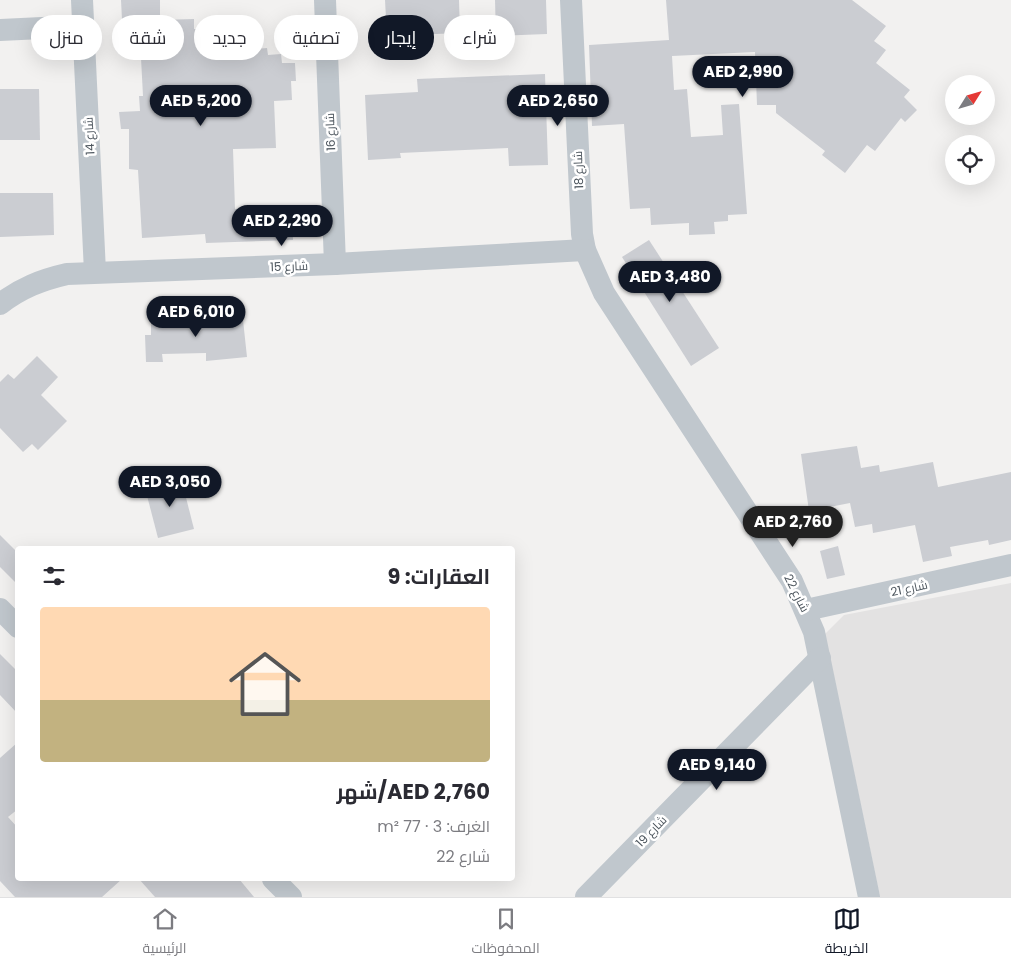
<!DOCTYPE html>
<html lang="ar">
<head>
<meta charset="utf-8">
<style>
	:root { --surface:#fff; --page:#f2f2f3; --text:#2b2b33; --muted:#7c7c81; --line:#e1e1e2; --accent:#111827 }
	body { margin:0; font-family:Poppins,Cairo,sans-serif; background:var(--page); color:var(--text); direction:rtl; height:100vh; display:flex; flex-direction:column; font-size:19px; white-space:nowrap }
	* { box-sizing:border-box; margin:0 }
	p { font-size:16px; color:var(--muted) }
	.icon { flex:none; width:28px; height:28px; fill:none; stroke:currentColor; stroke-width:2; stroke-linecap:round; stroke-linejoin:round }
	.map { position:relative; flex:1; overflow:hidden; direction:ltr }
	.details { position:absolute; left:15px; top:546px; width:500px; height:335px; display:flex; flex-direction:column; background:var(--surface); border-radius:5px; box-shadow:0 5px 20px #0002; direction:rtl }
	.details>* { flex:none }
	.banner { position:absolute; left:15px; top:15px; width:500px; height:45px; direction:rtl; display:flex; gap:10px }
	.needle { width:32px; rotate:53deg }
	.controls { position:absolute; left:945px; top:75px; display:grid; gap:10px }
	.controls a { display:grid; place-items:center; width:50px; height:50px; border-radius:50%; background:var(--surface); box-shadow:0 5px 20px #0002; font-size:25px }
	.price { position:absolute; translate:-50% -42px; padding:0 11px; border-radius:18px; background:var(--accent); color:#fff; font-size:16px; line-height:32px; filter:drop-shadow(0 1px 2px #0008) }
	.price::after { content:''; position:absolute; left:50%; top:30px; width:15px; height:11px; margin-left:-8px; background:inherit; clip-path:polygon(0 0,100% 0,50% 100%) }
	.price.selected { background:#222; color:#fff }
	ul { padding:0; list-style:none }
	li { display:grid; align-content:center; gap:10px; height:265px; padding:0 25px }
	li+li { border-top:1px solid var(--line) }
	li span { display:grid; place-items:center; height:155px; border-radius:5px; color:#555 }
	li>.icon { margin-inline-start:auto }
	span .icon { width:90px; height:90px; fill:#fffc; stroke-width:1 }
	li b { font-size:21px }
	h2 { display:flex; justify-content:space-between; align-items:center; height:60px; padding:0 25px; font-size:21px }
	.chip { padding:0 18px; border-radius:22px; background:var(--surface); box-shadow:0 5px 20px #0002; font-size:18px; line-height:45px }
	.chip.selected { background:var(--accent); color:#fff }
	.menu { display:flex; justify-content:space-around; align-items:center; height:70px; border-top:1px solid var(--line); background:var(--surface); font-size:14px; color:var(--muted) }
	.menu a { display:grid; justify-items:center; gap:2px }
	.menu .selected { color:var(--accent) }
	.map>svg:first-child { display:block }
	.education { fill:#e3e2e2 }
	.building { fill:#cbcdd2 }
	.lines { fill:none; stroke-linecap:round; stroke-linejoin:round }
	.minor { stroke:#c0c7cd; stroke-width:22 }
	.labels { text-anchor:middle; dominant-baseline:central; stroke-width:5; stroke-linejoin:round; paint-order:stroke }
	.street-label { font-size:12px; fill:#4a535b; stroke:#fff }
</style>
</head>
<body>
<div class="map">
<svg width="1011" height="897" viewBox="0 0 1011 897">
	<rect width="100%" height="100%" fill="#f2f1f0"/>
	<!-- education -->
	<polygon class="education" points="1011,583 1011,897 880,897 825,634 844,615"/>
	<!-- building -->
	<g class="building">
		<polygon points="121,0 160,0 160,20 194,19 194,29 229,28 231,51 267,48 268,55 281,54 282,63 295,63 296,81 291,81 292,100 274,101 276,148 233,149 235,209 292,206 293,240 206,243 205,234 142,238 138,170 129,169 129,129 121,129 119,112 140,111 139,96 143,96 140,39 123,40"/>
		<polygon points="385,0 459,0 460,33 387,36"/>
		<polygon points="495,0 546,0 547,34 496,36"/>
		<polygon points="666,0 852,0 886,26 874,41 886,50 876,63 910,90 904,97 917,110 905,122 901,118 875,151 867,145 845,173 822,155 825,151 776,113 776,105 757,105 755,52 672,56 674,90 687,89 691,137 723,135 721,105 739,104 747,214 728,215 728,221 714,222 715,234 689,235 689,223 651,225 650,208 630,209 624,124 592,126 589,45 669,40"/>
		<polygon points="545,74 548,165 509,166 508,148 400,153 401,158 368,160 365,95 418,92 417,79"/>
		<polygon points="0,89 39,89 40,140 0,140"/>
		<polygon points="0,193 53,193 54,235 0,237"/>
		<polygon points="649,240 719,348 691,366 622,257"/>
		<polygon points="198,317 198,319 231,317 231,321 243,320 247,357 206,361 206,353 162,354 163,362 146,362 145,335 151,335 151,318"/>
		<polygon points="37,356 58,377 41,395 67,421 38,450 32,444 23,452 0,428 0,382 8,374 14,379"/>
		<polygon points="857,446 861,468 879,465 880,472 933,462 938,487 1011,472 1011,540 989,545 988,540 950,547 952,556 923,562 915,525 873,533 872,524 855,527 850,503 809,511 801,454"/>
		<polygon points="181,478 194,529 158,538 145,488"/>
		<polygon points="0,535 18,553 18,585 0,567"/>
		<polygon points="838,546 845,575 827,579 820,551"/>
		<polygon points="0,654 18,672 18,714 0,695"/>
		<polygon points="18,742 18,809 8,817 18,828 18,879 122,879 102,897 15,897 0,881 0,758"/>
		<polygon points="139,879 239,879 254,897 155,897"/>
	</g>
	<g class="lines">
		<!-- minor -->
		<g class="minor">
			<polyline points="82,0 95,272"/>
			<polyline points="325,0 335,264"/>
			<polyline points="571,0 582,234 585,250 604,293 792,581 814,632 869,897"/>
			<polyline points="0,30 84,26"/>
			<path d="M 0,304 C 21,288 41,280 67,274 L 335,264 L 585,250"/>
			<polyline points="0,609 18,627"/>
			<polyline points="806,610 1011,565"/>
			<polyline points="273,879 291,897"/>
			<polyline points="586,897 820,658"/>
		</g>
	</g>
	<g class="labels">
		<!-- street labels -->
		<g class="street-label">
			<text transform="translate(330 132) rotate(-92)">شارع 16</text>
			<text transform="translate(89 136) rotate(-93)">شارع 14</text>
			<text transform="translate(578 170) rotate(-92)">شارع 18</text>
			<text transform="translate(289 266) rotate(-2)">شارع 15</text>
			<text transform="translate(909 588) rotate(-12)">شارع 21</text>
			<text transform="translate(797 593) rotate(63)">شارع 22</text>
			<text transform="translate(651 831) rotate(-46)">شارع 19</text>
		</g>
	</g>
</svg>
<div class="controls">
<a><svg class="needle" viewBox="-14 -14 28 28"><path d="M0-13l5 13h-10z" fill="#e53935"/><path d="M0 13l5-13h-10z" fill="#7c7c81"/></svg></a>
<a><svg class="icon" aria-label="locate" viewBox="0 0 24 24"><circle cx="12" cy="12" r="6"/><path d="M12 2v4M12 18v4M2 12h4M18 12h4"/></svg></a>
</div>
<b class="price" style="left:743px;top:98px">AED 2,990</b>
<b class="price" style="left:201px;top:127px">AED 5,200</b>
<b class="price" style="left:558px;top:127px">AED 2,650</b>
<b class="price" style="left:282px;top:247px">AED 2,290</b>
<b class="price" style="left:670px;top:303px">AED 3,480</b>
<b class="price" style="left:196px;top:338px">AED 6,010</b>
<b class="price" style="left:170px;top:508px">AED 3,050</b>
<b class="price selected" style="left:793px;top:548px">AED 2,760</b>
<b class="price" style="left:717px;top:791px">AED 9,140</b>
<div class="banner">
<a class="chip">شراء</a>
<a class="chip selected">إيجار</a>
<a class="chip">تصفية</a>
<a class="chip">جديد</a>
<a class="chip">شقة</a>
<a class="chip">منزل</a>
</div>
<section class="details">
<h2>العقارات: 9<svg class="icon" aria-label="filters" viewBox="0 0 24 24"><path d="M4 7h16M4 17h16"/><circle cx="9" cy="7" r="2"/><circle cx="15" cy="17" r="2"/></svg></h2>
<ul>
<li><span style="background:linear-gradient(#ffd9b3 60%,#c2b280 0)"><svg class="icon" aria-label="home" viewBox="0 0 24 24"><path d="M3 11l9-7 9 7M6 9v11h12V9"/></svg></span><div><b>AED 2,760/شهر</b><p>الغرف: 3 · 77 m²</p><p>شارع 22</p></div></li>
</ul>
</section>
</div>
<nav class="menu">
<a class="selected"><svg class="icon" aria-label="map" viewBox="0 0 24 24"><path d="M3 6l6-2 6 2 6-2v14l-6 2-6-2-6 2zM9 4v14M15 6v14"/></svg>الخريطة</a>
<a><svg class="icon" aria-label="saved" viewBox="0 0 24 24"><path d="M7 4h10v16l-5-4-5 4z"/></svg>المحفوظات</a>
<a><svg class="icon" aria-label="home" viewBox="0 0 24 24"><path d="M3 11l9-7 9 7M6 9v11h12V9"/></svg>الرئيسية</a>
</nav>
</body>
</html>
